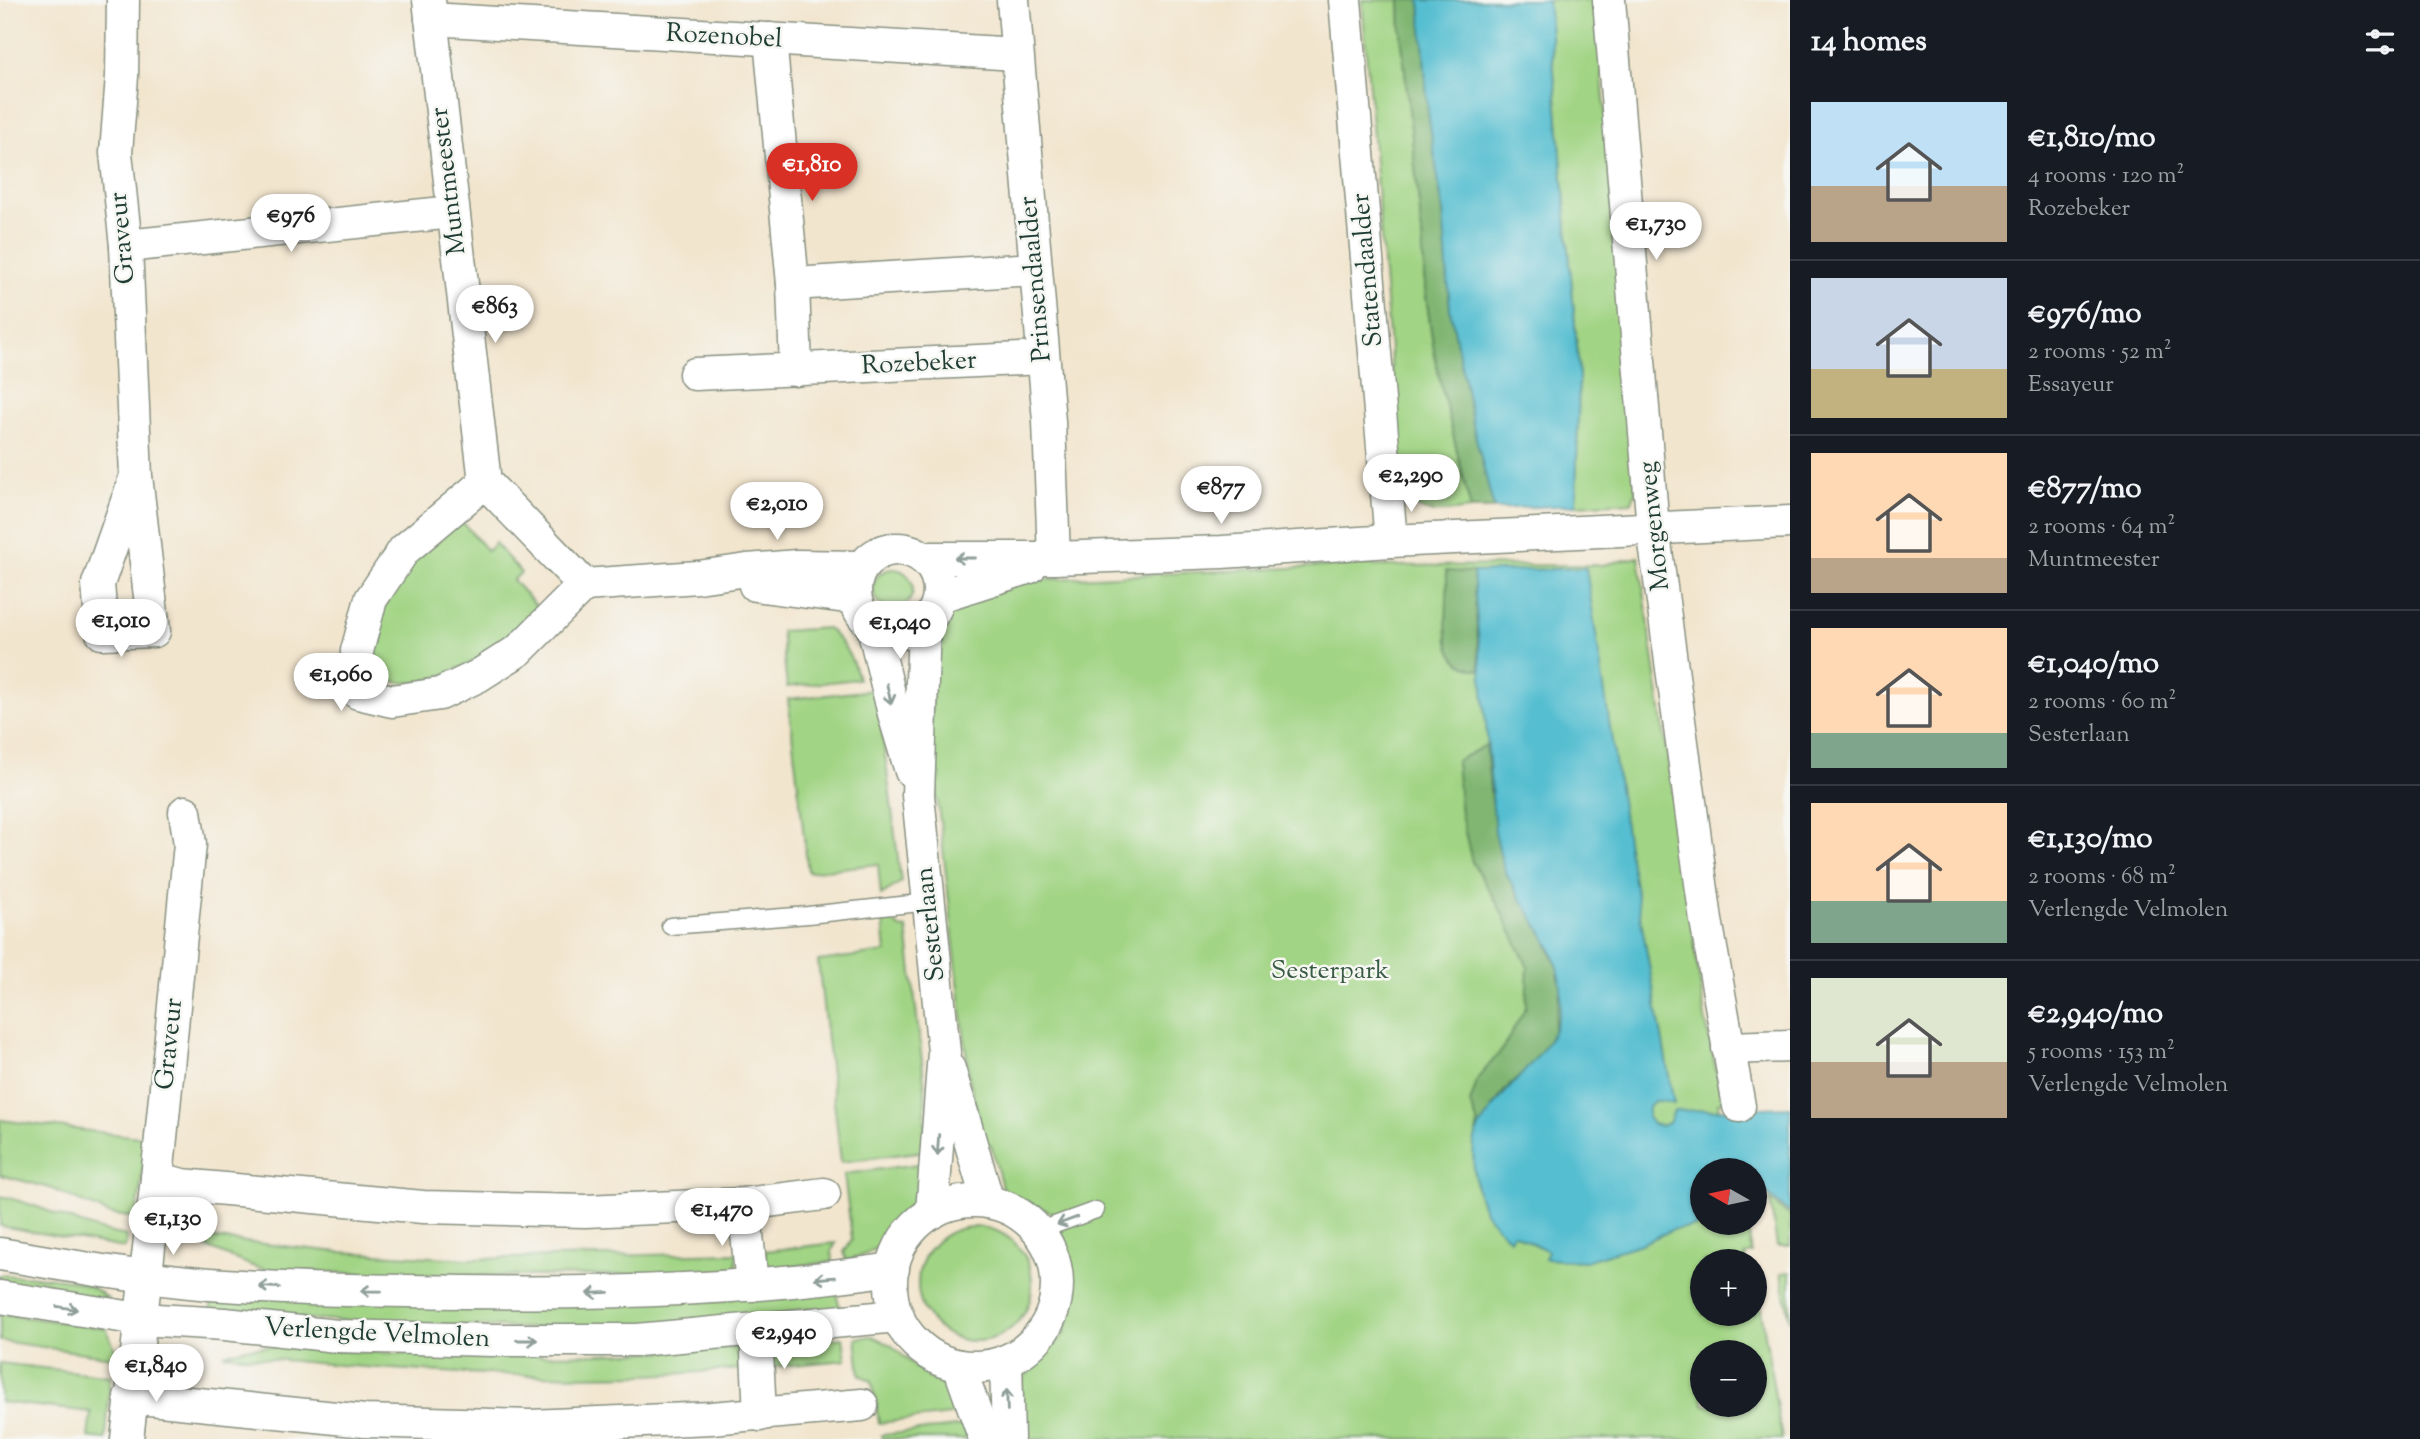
<!DOCTYPE html>
<html lang="en">
<head>
<meta charset="utf-8">
<style>
	:root { --surface:#171b24; --page:#20242c; --text:#f1f3f6; --muted:#9ea1a6; --line:#363941; --accent:#d93025 }
	body { margin:0; font-family:"Sorts Mill Goudy",serif; background:var(--page); color:var(--text); height:100vh; display:flex; flex-direction:column; font-size:26px; white-space:nowrap }
	* { box-sizing:border-box; margin:0 }
	p { font-size:23px; color:var(--muted) }
	.icon { flex:none; width:38px; height:38px; fill:none; stroke:currentColor; stroke-width:2; stroke-linecap:round; stroke-linejoin:round }
	.map { position:relative; flex:1; overflow:hidden }
	.panel { display:flex; flex-direction:column; background:var(--surface); width:630px }
	.panel>* { flex:none }
	.needle { width:46px; rotate:279deg }
	.buttons { position:absolute; left:1690px; top:1158px; display:grid; gap:14px }
	.buttons a { display:grid; place-items:center; width:77px; height:77px; border-radius:50%; background:var(--surface); box-shadow:0 2px 5px #0004; font-size:35px }
	.price { position:absolute; translate:-50% -60px; padding:0 16px; border-radius:24px; background:#fff; color:#222; font-size:23px; line-height:46px; filter:drop-shadow(0 2px 4px #0008) }
	.price::after { content:''; position:absolute; left:50%; top:42px; width:21px; height:16px; margin-left:-10px; background:inherit; clip-path:polygon(0 0,100% 0,50% 100%) }
	.price.selected { background:var(--accent); color:#fff }
	ul { padding:0; list-style:none }
	li { display:flex; align-items:center; gap:21px; height:175px; padding:0 21px }
	li+li { border-top:2px solid var(--line) }
	li span { display:grid; place-items:center; flex:none; width:196px; height:140px; border-radius:0px; color:#555 }
	li>.icon { margin-inline-start:auto }
	span .icon { width:84px; height:84px; fill:#fffc; stroke-width:1 }
	li b { font-size:30px }
	h2 { display:flex; justify-content:space-between; align-items:center; height:84px; padding:0 21px; font-size:30px }
	main { display:flex; flex:1; min-height:0 }
	.map>svg:first-child { display:block }
	.green { fill:#a1d484; stroke:#60885c; stroke-width:2; fill-rule:evenodd }
	.forest { fill:#80b672; stroke:#507a53; stroke-width:2 }
	.water { fill:#54bed0; stroke:#3a7e82; stroke-width:2 }
	.lines { fill:none; stroke-linecap:round; stroke-linejoin:round }
	.lane-casing { stroke:#889181; stroke-width:19 }
	.street-casing { stroke:#889181; stroke-width:35 }
	.lane { stroke:#fff; stroke-width:16 }
	.street { stroke:#fff; stroke-width:32 }
	.oneway { stroke:#8f9e9a }
	.labels { text-anchor:middle; dominant-baseline:central; stroke-width:5; stroke-linejoin:round; paint-order:stroke }
	.street-label { font-size:26px; fill:#1f3d34; stroke:#f6f6f2 }
	.park-label { font-size:26px; fill:#395b44; stroke:#f6f6f2 }
</style>
</head>
<body>
<main>
<div class="map">
<svg width="1790" height="1439" viewBox="0 0 1790 1439">
	<rect width="100%" height="100%" fill="#f6f6f2"/>
	<filter id="ink" filterUnits="userSpaceOnUse"><feTurbulence type="fractalNoise" baseFrequency=".0143" numOctaves="2"/><feDisplacementMap in="SourceGraphic" scale="14" xChannelSelector="R" yChannelSelector="G"/><feConvolveMatrix kernelMatrix="1 2 1 2 8 2 1 2 1" color-interpolation-filters="sRGB"/></filter>
	<filter id="wash" filterUnits="userSpaceOnUse"><feTurbulence type="fractalNoise" baseFrequency=".00686" numOctaves="4" result="noise"/><feDisplacementMap in="SourceGraphic" scale="28" xChannelSelector="R" yChannelSelector="G"/><feGaussianBlur stdDeviation="1.57" result="paint"/><feColorMatrix in="noise" values="0 0 0 0 0 0 0 0 0 0 0 0 0 0 0 0 0 1.4 0 .05"/><feComposite in="paint" operator="in"/></filter>
	<g filter="url(#wash)">
		<rect width="100%" height="100%" fill="#f2e5ce"/>
		<!-- green -->
		<g class="green">
			<path d="M 1362,0 L 1400,0 L 1401,33 L 1422,233 L 1425,289 L 1436,364 L 1471,509 C 1445,511 1413,522 1408,487 L 1401,487 Z"/>
			<polygon points="1548,0 1596,0 1636,491 1632,502 1576,505 1579,372"/>
			<path d="M 459,518 L 487,551 L 495,543 L 521,573 L 513,580 L 539,609 C 525,625 509,640 491,651 C 467,667 407,697 383,675 C 376,669 370,662 369,653 C 367,627 400,578 415,558 C 427,543 445,531 459,518 Z"/>
			<path d="M 1639,557 L 1705,1018 L 1723,1102 L 1718,1103 L 1730,1171 L 1703,1171 L 1703,1223 L 1747,1223 L 1752,1253 L 1745,1255 L 1746,1262 L 1703,1262 L 1703,1314 L 1755,1314 L 1756,1279 L 1782,1439 L 1024,1439 C 1023,1422 1018,1399 1022,1382 C 1024,1374 1058,1342 1066,1332 L 1064,1330 C 1082,1282 1071,1259 1055,1214 L 1003,1191 L 991,1145 L 985,1146 L 969,1077 L 930,734 L 935,642 L 946,619 L 963,603 L 1031,580 L 1373,564 L 1374,566 L 1602,565 ZM 1703,1353 L 1755,1353 L 1755,1405 L 1703,1405 Z"/>
			<circle cx="893" cy="589" r="20"/>
			<path d="M 827,628 C 844,642 853,658 858,679 L 787,687 L 781,631 Z"/>
			<polygon points="874,690 882,731 901,882 881,895 878,864 808,872 788,699"/>
			<polygon points="883,921 890,921 902,929 907,928 925,1089 925,1151 841,1162 818,961 886,952"/>
			<polygon points="0,1120 148,1138 136,1218 109,1214 50,1188 0,1175"/>
			<polygon points="926,1163 924,1190 894,1223 883,1244 864,1255 846,1261 844,1252 852,1239 844,1174"/>
			<path d="M 0,1196 C 43,1204 80,1229 123,1235 L 127,1239 L 125,1248 L 0,1226 Z"/>
			<polygon points="1770,1200 1790,1216 1790,1246 1777,1246"/>
			<circle cx="975" cy="1284" r="57"/>
			<path d="M 208,1238 L 339,1252 L 468,1259 L 737,1253 L 736,1271 C 581,1278 427,1277 272,1270 L 255,1267 L 206,1247 Z"/>
			<polygon points="836,1243 832,1250 833,1262 766,1269 765,1251"/>
			<polygon points="1790,1272 1790,1321 1781,1273"/>
			<path d="M 0,1275 C 35,1278 82,1273 108,1299 L 0,1288 Z"/>
			<polygon points="836,1287 840,1313 748,1321 527,1328 210,1315 213,1291"/>
			<polygon points="0,1314 106,1328 119,1358 0,1341"/>
			<polygon points="872,1336 891,1345 911,1363 952,1388 961,1414 879,1423 872,1381 860,1375 856,1338"/>
			<polygon points="843,1338 846,1360 771,1367 769,1344"/>
			<path d="M 270,1346 C 309,1350 348,1351 387,1353 C 505,1358 621,1355 739,1347 L 741,1369 C 708,1371 674,1375 640,1375 C 501,1379 361,1369 223,1354 L 245,1348 Z"/>
			<polygon points="0,1363 110,1376 106,1439 88,1437 91,1412 0,1402"/>
			<polygon points="964,1426 967,1439 882,1439 881,1435"/>
		</g>
		<!-- forest -->
		<g class="forest">
			<polygon points="1400,0 1420,0 1428,112 1443,211 1450,309 1474,430 1494,509 1471,509 1436,364 1425,289 1422,233 1401,33"/>
			<path d="M 1446,571 L 1473,572 L 1480,670 C 1429,664 1453,605 1446,571 Z"/>
			<polygon points="1486,745 1490,790 1505,869 1544,936 1556,963 1561,987 1552,1037 1537,1060 1504,1091 1476,1133 1478,1124 1470,1103 1478,1078 1502,1050 1526,1007 1528,967 1497,903 1472,862 1461,815 1456,761"/>
		</g>
		<!-- water -->
		<g class="water">
			<polygon points="1420,0 1548,0 1579,372 1576,505 1494,509 1474,430 1450,309 1443,211 1428,112"/>
			<path d="M 1586,568 L 1629,853 L 1674,1104 C 1663,1103 1656,1095 1648,1108 L 1648,1117 L 1653,1124 L 1661,1126 L 1669,1123 L 1674,1111 L 1790,1107 L 1790,1213 L 1768,1195 L 1755,1197 L 1755,1171 L 1703,1171 L 1703,1223 L 1713,1223 L 1672,1230 L 1641,1244 L 1585,1261 L 1545,1259 L 1548,1251 L 1513,1233 L 1510,1239 C 1487,1220 1479,1207 1475,1177 C 1473,1164 1472,1148 1476,1135 C 1478,1127 1485,1119 1490,1112 C 1520,1068 1564,1048 1561,987 C 1559,941 1520,908 1504,868 C 1500,856 1498,843 1495,832 L 1473,572 Z"/>
		</g>
	</g>
	<g filter="url(#ink)">
		<g class="lines">
			<defs>
				<g id="lane">
					<polyline points="670,926 808,915 929,902"/>
					<polyline points="1038,1231 1096,1210"/>
				</g>
				<g id="street">
					<polyline points="123,0 122,76 116,153 126,246 136,476 154,631 102,633 98,584 136,476"/>
					<polyline points="429,0 485,482 584,585 698,577 747,570 797,566 861,567"/>
					<polyline points="1013,0 1049,421 1054,558"/>
					<polyline points="1345,0 1391,541"/>
					<polyline points="1609,0 1653,528 1706,920 1739,1106"/>
					<polyline points="431,19 1017,54"/>
					<polyline points="770,39 793,284 796,370"/>
					<polyline points="126,246 453,212"/>
					<polyline points="793,284 1035,269"/>
					<polyline points="695,374 1043,358"/>
					<polyline points="485,482 404,550 371,599 357,651 358,693 392,701 440,694 478,676 519,650 584,585"/>
					<circle cx="897" cy="591" r="42"/>
					<polyline points="924,558 1054,558 1222,552 1391,541 1790,522"/>
					<polyline points="755,585 854,598"/>
					<polyline points="940,596 1030,567"/>
					<polyline points="924,625 918,795 944,1052 932,1213"/>
					<polyline points="873,627 894,714 911,771"/>
					<polyline points="1728,1048 1790,1046"/>
					<polyline points="949,1069 988,1202"/>
					<polyline points="157,1178 182,1185 423,1207 585,1211 744,1204 824,1194"/>
					<circle cx="974" cy="1284" r="83"/>
					<polyline points="744,1204 752,1285"/>
					<path d="M 0,1254 C 70,1266 140,1278 210,1284 C 295,1290 380,1291 464,1292 C 608,1294 751,1290 893,1269"/>
					<polyline points="0,1297 139,1319 225,1324 337,1336 492,1340 637,1340 898,1316"/>
					<polyline points="756,1331 760,1415"/>
					<polyline points="1006,1361 1008,1439"/>
					<polyline points="959,1366 985,1439"/>
					<polyline points="130,1397 365,1421 530,1426 711,1418 862,1405"/>
					<polyline points="127,1439 157,1178 190,844 185,812"/>
				</g>
			</defs>
			<!-- lane casing -->
			<use href="#lane" class="lane-casing"/>
			<!-- street casing -->
			<use href="#street" class="street-casing"/>
			<!-- lane -->
			<use href="#lane" class="lane"/>
			<!-- street -->
			<use href="#street" class="street"/>
		</g>
		<!-- one-way arrows -->
		<defs><path id="oneway-shaft" d="M-6 0H5M1.5-3L5.5 0L1.5 3" fill="none" stroke-width="1.6" stroke-linecap="round" stroke-linejoin="round" transform="scale(1.75)"/></defs>
		<g class="oneway">
			<use href="#oneway-shaft" transform="translate(965 558) rotate(180)"/>
			<use href="#oneway-shaft" transform="translate(889 694) rotate(77)"/>
			<use href="#oneway-shaft" transform="translate(938 1145) rotate(94)"/>
			<use href="#oneway-shaft" transform="translate(1067 1221) rotate(160)"/>
			<use href="#oneway-shaft" transform="translate(825 1278) rotate(175)"/>
			<use href="#oneway-shaft" transform="translate(269 1287) rotate(-177)"/>
			<use href="#oneway-shaft" transform="translate(371 1291) rotate(-179)"/>
			<use href="#oneway-shaft" transform="translate(598 1293) rotate(177)"/>
			<use href="#oneway-shaft" transform="translate(67 1308) rotate(9)"/>
			<use href="#oneway-shaft" transform="translate(527 1340)"/>
			<use href="#oneway-shaft" transform="translate(1007 1400) rotate(-92)"/>
		</g>
	</g>
	<g class="labels">
		<!-- street labels -->
		<g class="street-label">
			<text transform="translate(724 37) rotate(3)">Rozenobel</text>
			<text transform="translate(449 181) rotate(-97)">Muntmeester</text>
			<text transform="translate(123 238) rotate(-95)">Graveur</text>
			<text transform="translate(1368 270) rotate(-95)">Statendaalder</text>
			<text transform="translate(1036 279) rotate(-95)">Prinsendaalder</text>
			<text transform="translate(919 364) rotate(-3)">Rozebeker</text>
			<text transform="translate(1655 526) rotate(-96)">Morgenweg</text>
			<text transform="translate(931 924) rotate(-96)">Sesterlaan</text>
			<text transform="translate(170 1044) rotate(-84)">Graveur</text>
			<text transform="translate(377 1334) rotate(3)">Verlengde Velmolen</text>
		</g>
		<!-- park labels -->
		<g class="park-label">
			<text x="1330" y="971">Sesterpark</text>
		</g>
	</g>
</svg>
<div class="buttons">
<a><svg class="needle" viewBox="-14 -14 28 28"><path d="M0-13l5 13h-10z" fill="#e53935"/><path d="M0 13l5-13h-10z" fill="#9ea1a6"/></svg></a>
<a>+</a>
<a>−</a>
</div>
<b class="price selected" style="left:812px;top:203px">€1,810</b>
<b class="price" style="left:291px;top:254px">€976</b>
<b class="price" style="left:1656px;top:262px">€1,730</b>
<b class="price" style="left:495px;top:345px">€863</b>
<b class="price" style="left:1411px;top:514px">€2,290</b>
<b class="price" style="left:1221px;top:526px">€877</b>
<b class="price" style="left:777px;top:542px">€2,010</b>
<b class="price" style="left:121px;top:659px">€1,010</b>
<b class="price" style="left:900px;top:661px">€1,040</b>
<b class="price" style="left:341px;top:713px">€1,060</b>
<b class="price" style="left:722px;top:1248px">€1,470</b>
<b class="price" style="left:173px;top:1257px">€1,130</b>
<b class="price" style="left:784px;top:1371px">€2,940</b>
<b class="price" style="left:156px;top:1404px">€1,840</b>
</div>
<section class="panel">
<h2>14 homes<svg class="icon" aria-label="filters" viewBox="0 0 24 24"><path d="M4 7h16M4 17h16"/><circle cx="9" cy="7" r="2"/><circle cx="15" cy="17" r="2"/></svg></h2>
<ul>
<li><span style="background:linear-gradient(#bfe0f5 60%,#b9a48a 0)"><svg class="icon" aria-label="home" viewBox="0 0 24 24"><path d="M3 11l9-7 9 7M6 9v11h12V9"/></svg></span><div><b>€1,810/mo</b><p>4 rooms · 120 m²</p><p>Rozebeker</p></div></li>
<li><span style="background:linear-gradient(#c9d6e8 65%,#c2b280 0)"><svg class="icon" aria-label="home" viewBox="0 0 24 24"><path d="M3 11l9-7 9 7M6 9v11h12V9"/></svg></span><div><b>€976/mo</b><p>2 rooms · 52 m²</p><p>Essayeur</p></div></li>
<li><span style="background:linear-gradient(#ffd9b3 75%,#b9a48a 0)"><svg class="icon" aria-label="home" viewBox="0 0 24 24"><path d="M3 11l9-7 9 7M6 9v11h12V9"/></svg></span><div><b>€877/mo</b><p>2 rooms · 64 m²</p><p>Muntmeester</p></div></li>
<li><span style="background:linear-gradient(#ffd9b3 75%,#7fa58c 0)"><svg class="icon" aria-label="home" viewBox="0 0 24 24"><path d="M3 11l9-7 9 7M6 9v11h12V9"/></svg></span><div><b>€1,040/mo</b><p>2 rooms · 60 m²</p><p>Sesterlaan</p></div></li>
<li><span style="background:linear-gradient(#ffd9b3 70%,#7fa58c 0)"><svg class="icon" aria-label="home" viewBox="0 0 24 24"><path d="M3 11l9-7 9 7M6 9v11h12V9"/></svg></span><div><b>€1,130/mo</b><p>2 rooms · 68 m²</p><p>Verlengde Velmolen</p></div></li>
<li><span style="background:linear-gradient(#dfe7d0 60%,#b9a48a 0)"><svg class="icon" aria-label="home" viewBox="0 0 24 24"><path d="M3 11l9-7 9 7M6 9v11h12V9"/></svg></span><div><b>€2,940/mo</b><p>5 rooms · 153 m²</p><p>Verlengde Velmolen</p></div></li>
</ul>
</section>
</main>
</body>
</html>
